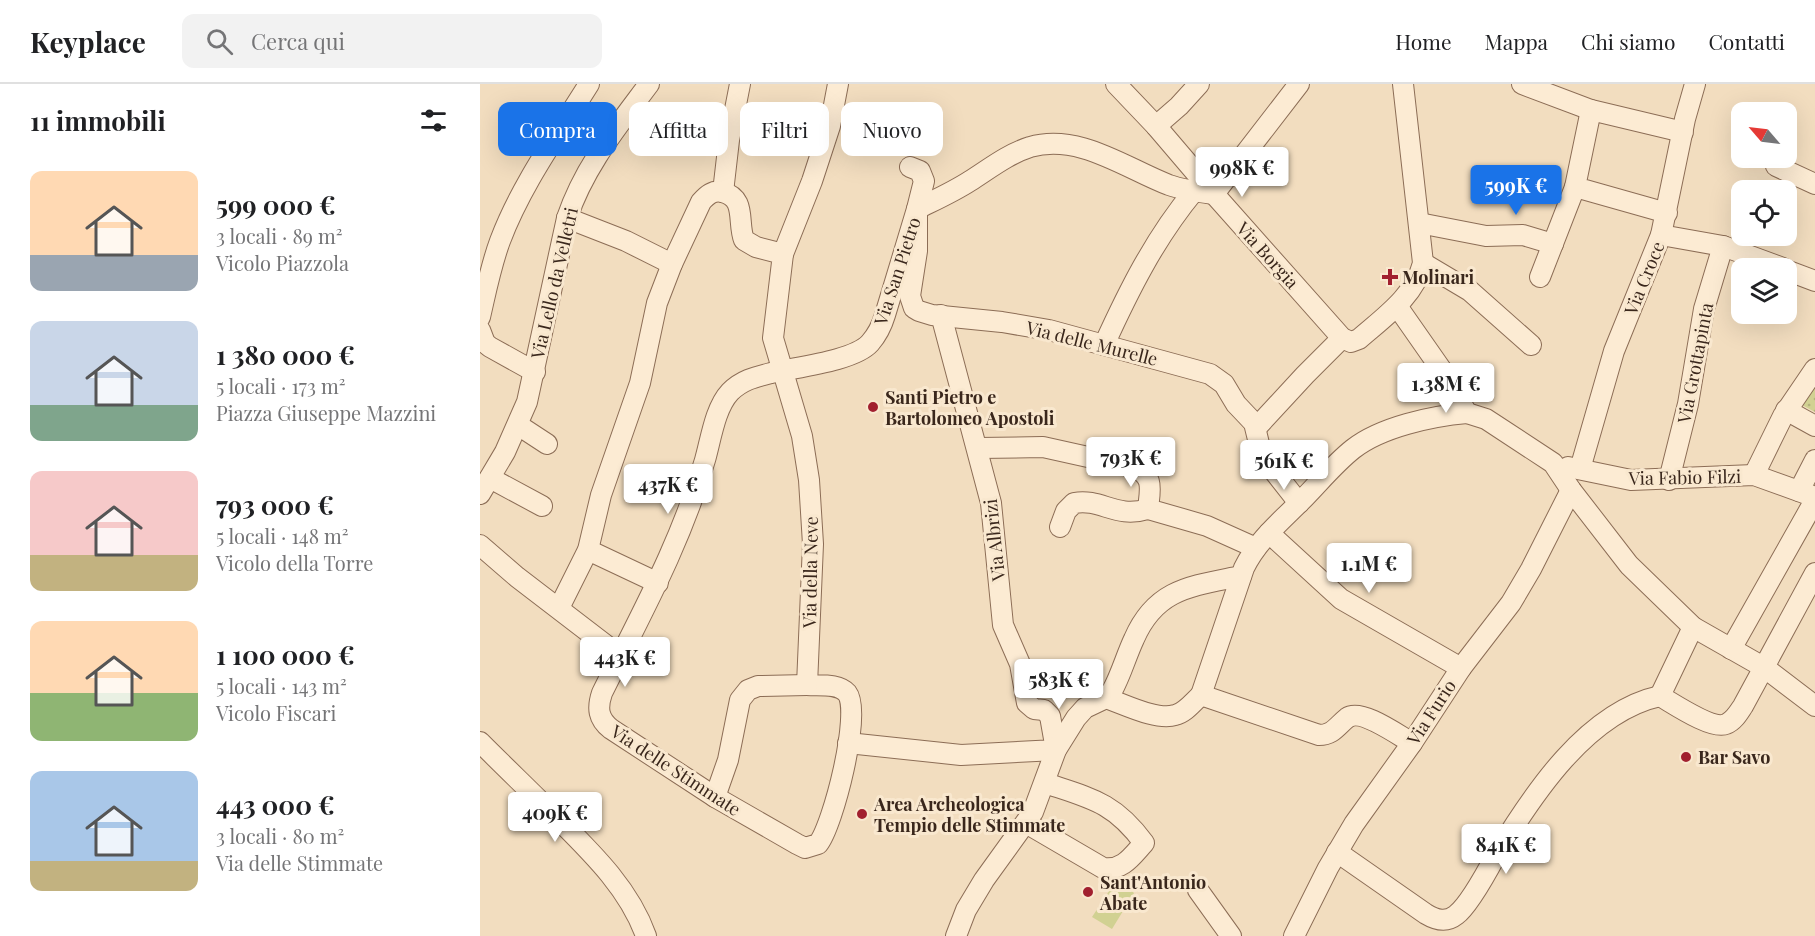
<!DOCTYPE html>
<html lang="it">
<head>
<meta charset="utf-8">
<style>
	:root { --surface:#fff; --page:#f2f2f2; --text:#202124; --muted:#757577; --line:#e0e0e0; --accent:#1a73e8 }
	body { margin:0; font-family:"Playfair Display",serif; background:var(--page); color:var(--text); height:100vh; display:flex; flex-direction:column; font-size:22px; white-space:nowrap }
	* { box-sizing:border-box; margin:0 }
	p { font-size:20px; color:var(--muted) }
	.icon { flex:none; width:33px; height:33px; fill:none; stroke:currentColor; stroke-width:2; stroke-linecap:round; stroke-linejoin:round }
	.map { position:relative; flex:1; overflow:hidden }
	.details { display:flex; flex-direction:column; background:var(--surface); width:480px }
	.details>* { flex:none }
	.banner { position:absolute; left:18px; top:18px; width:570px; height:54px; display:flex; gap:12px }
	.needle { width:39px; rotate:298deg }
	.tools { position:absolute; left:1251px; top:18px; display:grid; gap:12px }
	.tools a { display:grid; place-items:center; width:66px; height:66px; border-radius:12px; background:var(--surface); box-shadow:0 6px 24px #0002; font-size:30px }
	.price { position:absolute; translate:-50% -51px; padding:0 14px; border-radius:6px; background:#fff; color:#222; font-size:20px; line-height:39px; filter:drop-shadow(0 2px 3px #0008) }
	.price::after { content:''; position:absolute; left:50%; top:36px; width:18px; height:14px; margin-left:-9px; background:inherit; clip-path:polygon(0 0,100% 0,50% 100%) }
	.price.on { background:var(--accent); color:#fff }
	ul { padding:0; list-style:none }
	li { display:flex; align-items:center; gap:18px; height:150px; padding:0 30px }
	li span { display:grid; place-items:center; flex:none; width:168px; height:120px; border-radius:12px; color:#555 }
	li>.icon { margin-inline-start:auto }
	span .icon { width:72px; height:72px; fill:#fffc; stroke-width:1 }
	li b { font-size:26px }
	h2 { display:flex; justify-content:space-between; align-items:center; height:72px; padding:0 30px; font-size:26px }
	.tag { padding:0 21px; border-radius:12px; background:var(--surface); box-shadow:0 6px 24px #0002; font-size:21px; line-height:54px }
	.tag.on { background:var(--accent); color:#fff }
	header { display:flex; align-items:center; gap:36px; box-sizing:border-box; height:84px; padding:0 30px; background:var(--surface); border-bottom:2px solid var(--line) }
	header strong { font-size:28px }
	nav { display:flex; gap:33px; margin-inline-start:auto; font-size:21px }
	.search { width:420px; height:54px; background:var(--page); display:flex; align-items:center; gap:15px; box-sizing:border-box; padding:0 21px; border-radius:12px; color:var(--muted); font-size:22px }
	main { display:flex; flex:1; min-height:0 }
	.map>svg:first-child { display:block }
	.green { fill:#d1d192 }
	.park { fill:url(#park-dots) }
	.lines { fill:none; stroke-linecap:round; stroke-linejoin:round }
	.street-casing { stroke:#8c6d56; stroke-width:22 }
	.street { stroke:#fcebd3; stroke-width:20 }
	.poi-dot { fill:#a1202f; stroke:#f9e8cf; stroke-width:2 }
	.labels { text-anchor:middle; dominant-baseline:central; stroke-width:6; stroke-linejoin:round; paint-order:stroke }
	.street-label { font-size:18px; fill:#3a271c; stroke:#f9e8cf }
	.poi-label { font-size:18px; font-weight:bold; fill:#3a271c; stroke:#f9e8cf; text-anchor:start }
</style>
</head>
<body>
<header>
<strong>Keyplace</strong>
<div class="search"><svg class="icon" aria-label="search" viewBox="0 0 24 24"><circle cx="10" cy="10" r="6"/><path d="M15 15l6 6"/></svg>Cerca qui</div>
<nav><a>Home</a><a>Mappa</a><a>Chi siamo</a><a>Contatti</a></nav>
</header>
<main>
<section class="details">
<h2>11 immobili<svg class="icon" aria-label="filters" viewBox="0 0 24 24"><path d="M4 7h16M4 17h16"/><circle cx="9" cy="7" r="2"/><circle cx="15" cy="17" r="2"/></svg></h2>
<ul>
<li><span style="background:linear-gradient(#ffd9b3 70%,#9aa5b1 0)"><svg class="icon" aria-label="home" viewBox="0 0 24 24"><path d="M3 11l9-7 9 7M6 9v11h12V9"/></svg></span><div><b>599 000 €</b><p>3 locali · 89 m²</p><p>Vicolo Piazzola</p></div></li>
<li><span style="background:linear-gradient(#c9d6e8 70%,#7fa58c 0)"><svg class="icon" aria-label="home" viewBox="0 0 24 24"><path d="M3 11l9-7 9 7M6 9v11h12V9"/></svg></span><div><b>1 380 000 €</b><p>5 locali · 173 m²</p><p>Piazza Giuseppe Mazzini</p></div></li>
<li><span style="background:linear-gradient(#f6c9c9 70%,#c2b280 0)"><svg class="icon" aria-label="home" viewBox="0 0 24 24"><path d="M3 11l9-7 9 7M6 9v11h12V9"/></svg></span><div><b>793 000 €</b><p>5 locali · 148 m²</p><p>Vicolo della Torre</p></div></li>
<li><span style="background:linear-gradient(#ffd9b3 60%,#8fb573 0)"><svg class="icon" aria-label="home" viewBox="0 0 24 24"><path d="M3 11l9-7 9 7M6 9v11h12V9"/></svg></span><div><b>1 100 000 €</b><p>5 locali · 143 m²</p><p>Vicolo Fiscari</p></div></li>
<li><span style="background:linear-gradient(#a9c7e8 75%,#c2b280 0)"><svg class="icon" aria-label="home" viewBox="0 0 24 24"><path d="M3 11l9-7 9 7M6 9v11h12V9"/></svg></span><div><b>443 000 €</b><p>3 locali · 80 m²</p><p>Via delle Stimmate</p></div></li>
</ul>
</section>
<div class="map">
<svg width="1335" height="852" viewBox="0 0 1335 852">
	<defs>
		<pattern id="park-dots" width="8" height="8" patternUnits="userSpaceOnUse" patternTransform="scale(1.5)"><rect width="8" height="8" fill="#d1d192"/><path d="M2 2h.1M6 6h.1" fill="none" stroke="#b4b37d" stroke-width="1.8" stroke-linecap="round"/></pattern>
	</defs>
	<rect width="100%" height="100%" fill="#f2ddbf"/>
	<!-- green -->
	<polygon class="green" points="637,795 654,809 632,845 612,833"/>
	<!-- park -->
	<polygon class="park" points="1335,301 1335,328 1320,320"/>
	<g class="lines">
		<defs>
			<g id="street">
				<path d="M 636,0 L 676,42 L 734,110 L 862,254 L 871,258 L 879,255 C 903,234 935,212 943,179 L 923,0"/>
				<polyline points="1042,0 1111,26"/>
				<polyline points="676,42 699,22 719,0"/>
				<polyline points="1296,82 1335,100"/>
				<polyline points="430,83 440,87 444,97 437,125 437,167 430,212 434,224 439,227 452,231 522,238 569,246 730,290 744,300 756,320 774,339 782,372 819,419"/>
				<polyline points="243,108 249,56 260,0"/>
				<polyline points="1187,129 1095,103 1111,26 1203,48"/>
				<polyline points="87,134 146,157 192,180"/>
				<polyline points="939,139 1006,152 1043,151 1073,160"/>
				<polyline points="1181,151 1243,162 1303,184"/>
				<polyline points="303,170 332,97 350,42 358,0"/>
				<polyline points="943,179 990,207 1051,261"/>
				<polyline points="1306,186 1335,197"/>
				<polyline points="1060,193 1095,103"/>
				<polyline points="917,222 961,285 987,329 1006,335 1073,379 1091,406 1149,481 1213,543 1285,584 1335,622"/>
				<path d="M 0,233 C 6,207 11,181 20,157 C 41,101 78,50 109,0"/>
				<polyline points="0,246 5,259 10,263 55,288"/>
				<path d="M 624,261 C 649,206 675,154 714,107"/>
				<polyline points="1306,326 1335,342"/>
				<polyline points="38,341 67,360"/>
				<polyline points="776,344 825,291 862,254"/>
				<path d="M 498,364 L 563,363 L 653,383 C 675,392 670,405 668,425 L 727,442 L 776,464"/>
				<polyline points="1088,383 1151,396 1274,391 1335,413"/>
				<polyline points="1100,385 1134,267 1181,151 1205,35 1215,0"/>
				<polyline points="1274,391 1303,332 1335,285"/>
				<polyline points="10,394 62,422"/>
				<polyline points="1189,396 1208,320 1224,225 1243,162"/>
				<polyline points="1319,407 1335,376"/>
				<path d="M 0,410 L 25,368 L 47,318 L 87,134 C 104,83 137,43 169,0"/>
				<path d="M 580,443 L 586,427 L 594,419 C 622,414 635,435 668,425"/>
				<polyline points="789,449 861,515 981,584"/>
				<polyline points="0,461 37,493 140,572"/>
				<polyline points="108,466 178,499"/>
				<path d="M 79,524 L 108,466 L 121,411 L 160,299 L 177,219 L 192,180 L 221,118 C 227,111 233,106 242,108 C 267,114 257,138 264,156 L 276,163 L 303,170 L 293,254 L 322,352 L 329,396 L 333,460 L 327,601 C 340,602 358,599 367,609 C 382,628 353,742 338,760 L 325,764 L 317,760 L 235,713 L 131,645 C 118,635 117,624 122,609 C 161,530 200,461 225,376 C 231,355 235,324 250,308 C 262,296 275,293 291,289 C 316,283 374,277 390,259 C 397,251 402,241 405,231 L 437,125 C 455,116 473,108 490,97 C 509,85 528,70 550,63 C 599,49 645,84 689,101 C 703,106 719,108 734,110 L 819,0"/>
				<path d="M 1213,543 L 1180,612 C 1194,620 1232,646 1246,640 C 1254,637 1259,628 1263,622 L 1335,489"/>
				<polyline points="1251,565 1335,416"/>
				<path d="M 626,614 C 644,620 677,637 695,631 C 705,629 713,618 721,611"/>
				<path d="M 0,658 C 25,683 50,707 75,732 C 111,768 149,804 166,852"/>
				<polyline points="368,659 481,671 576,666 570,632 564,626 554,625 547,619 540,580 523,541 511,419 461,231"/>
				<path d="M 932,659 C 918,651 881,624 867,634 C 857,642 853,651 839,651 L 721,611 L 764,484 C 777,457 800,438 821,417 C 838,400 854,380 873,365 C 901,343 952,332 987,329"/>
				<polyline points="235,713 248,676 260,616 268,606 278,602 327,601"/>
				<path d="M 546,739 L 623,784 C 643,787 652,772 664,759 C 634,718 610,714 565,699"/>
				<path d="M 857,768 L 946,830 C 956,836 966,839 976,831 C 988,822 1008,786 1016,771 C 1053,710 1107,628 1180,612"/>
				<polyline points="718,806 751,852"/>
				<path d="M 476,852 L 486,826 L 504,796 L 553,728 L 576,666 L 596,634 L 605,624 L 626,614 L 632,607 C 641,591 646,572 654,555 C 676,504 712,502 761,492"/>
				<polyline points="814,852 848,784 874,740 932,659 981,584 1031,519 1051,485 1091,406"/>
			</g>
		</defs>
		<!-- street casing -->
		<use href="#street" class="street-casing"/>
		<!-- street -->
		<use href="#street" class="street"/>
	</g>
	<!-- markers -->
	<g class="poi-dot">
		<path d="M907 184h6v6h6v6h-6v6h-6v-6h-6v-6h6z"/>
		<circle cx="393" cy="323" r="6"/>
		<circle cx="1206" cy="673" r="6"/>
		<circle cx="382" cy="730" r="6"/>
		<circle cx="608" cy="808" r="6"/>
	</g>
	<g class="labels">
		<!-- street labels -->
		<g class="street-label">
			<text transform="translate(788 171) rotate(48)">Via Borgia</text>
			<text transform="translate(417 187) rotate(-72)">Via San Pietro</text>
			<text transform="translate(1164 194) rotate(-68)">Via Croce</text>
			<text transform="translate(74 199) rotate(-77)">Via Lello da Velletri</text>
			<text transform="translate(612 259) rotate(14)">Via delle Murelle</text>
			<text transform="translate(1215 279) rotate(-79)">Via Grottapinta</text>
			<text transform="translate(1205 393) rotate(-1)">Via Fabio Filzi</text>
			<text transform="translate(514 456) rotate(-96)">Via Albrizi</text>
			<text transform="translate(330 488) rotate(-89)">Via della Neve</text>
			<text transform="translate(951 628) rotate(-57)">Via Furio</text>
			<text transform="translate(196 686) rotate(33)">Via delle Stimmate</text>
		</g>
		<!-- poi labels -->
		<g class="poi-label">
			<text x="922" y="193">Molinari</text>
			<text x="405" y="313">Santi Pietro e<tspan x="405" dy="21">Bartolomeo Apostoli</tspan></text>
			<text x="1218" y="673">Bar Savo</text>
			<text x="394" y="720">Area Archeologica<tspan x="394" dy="21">Tempio delle Stimmate</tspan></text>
			<text x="620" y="798">Sant'Antonio<tspan x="620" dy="21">Abate</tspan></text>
		</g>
	</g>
</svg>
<div class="tools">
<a><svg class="needle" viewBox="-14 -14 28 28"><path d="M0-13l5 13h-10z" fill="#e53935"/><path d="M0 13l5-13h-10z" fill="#757577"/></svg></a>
<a><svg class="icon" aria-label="locate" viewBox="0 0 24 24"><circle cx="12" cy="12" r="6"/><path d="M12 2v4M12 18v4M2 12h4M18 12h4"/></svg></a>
<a><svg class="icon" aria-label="layers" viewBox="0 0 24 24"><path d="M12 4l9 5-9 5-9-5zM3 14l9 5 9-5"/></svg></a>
</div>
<b class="price" style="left:762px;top:114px">998K €</b>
<b class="price on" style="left:1036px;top:132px">599K €</b>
<b class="price" style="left:966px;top:330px">1.38M €</b>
<b class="price" style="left:651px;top:404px">793K €</b>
<b class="price" style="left:804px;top:407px">561K €</b>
<b class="price" style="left:188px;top:431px">437K €</b>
<b class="price" style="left:889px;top:510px">1.1M €</b>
<b class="price" style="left:145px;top:604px">443K €</b>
<b class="price" style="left:579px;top:626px">583K €</b>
<b class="price" style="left:75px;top:759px">409K €</b>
<b class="price" style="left:1026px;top:791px">841K €</b>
<div class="banner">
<a class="tag on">Compra</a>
<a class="tag">Affitta</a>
<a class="tag">Filtri</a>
<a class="tag">Nuovo</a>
</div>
</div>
</main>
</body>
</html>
